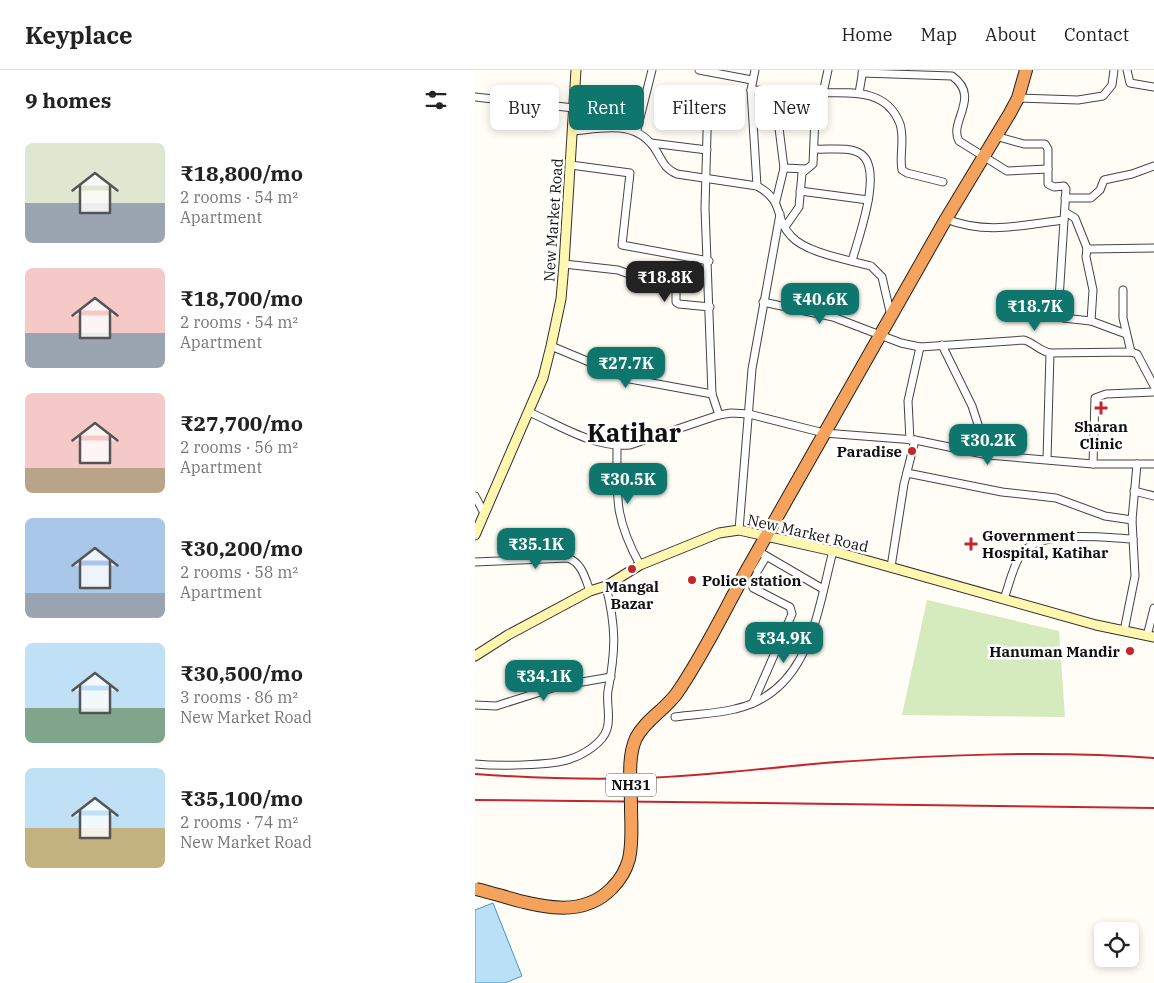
<!DOCTYPE html>
<html lang="en">
<head>
<meta charset="utf-8">
<style>
	:root { --surface:#fff; --page:#f2f2f2; --text:#222; --muted:#767676; --line:#e0e0e0; --accent:#0f766e }
	body { margin:0; font-family:"IBM Plex Serif",serif; background:var(--page); color:var(--text); height:100vh; display:flex; flex-direction:column; font-size:19px; white-space:nowrap }
	* { box-sizing:border-box; margin:0 }
	p { font-size:16px; color:var(--muted) }
	.icon { flex:none; width:28px; height:28px; fill:none; stroke:currentColor; stroke-width:2; stroke-linecap:round; stroke-linejoin:round }
	.map { position:relative; flex:1; overflow:hidden }
	.panel { display:flex; flex-direction:column; background:var(--surface); width:475px }
	.panel>* { flex:none }
	.top-card { position:absolute; left:15px; top:15px; width:475px; height:45px; display:flex; gap:10px }
	.buttons { position:absolute; left:619px; top:852px; display:grid; gap:10px }
	.buttons a { display:grid; place-items:center; width:45px; height:45px; border-radius:8px; background:var(--surface); box-shadow:0 2px 8px #0003; font-size:25px }
	.price { position:absolute; translate:-50% -42px; padding:0 11px; border-radius:10px; background:var(--accent); color:#fff; font-size:16px; line-height:32px; filter:drop-shadow(0 1px 2px #0008) }
	.price::after { content:''; position:absolute; left:50%; top:30px; width:15px; height:11px; margin-left:-8px; background:inherit; clip-path:polygon(0 0,100% 0,50% 100%) }
	.price.selected { background:#222; color:#fff }
	ul { padding:0; list-style:none }
	li { display:flex; align-items:center; gap:15px; height:125px; padding:0 25px }
	li span { display:grid; place-items:center; flex:none; width:140px; height:100px; border-radius:8px; color:#555 }
	li>.icon { margin-inline-start:auto }
	span .icon { width:60px; height:60px; fill:#fffc; stroke-width:1 }
	li b { font-size:21px }
	h2 { display:flex; justify-content:space-between; align-items:center; height:60px; padding:0 25px; font-size:21px }
	.pill { padding:0 18px; border-radius:8px; background:var(--surface); box-shadow:0 2px 8px #0003; font-size:18px; line-height:45px }
	.pill.selected { background:var(--accent); color:#fff }
	header { display:flex; align-items:center; gap:30px; box-sizing:border-box; height:70px; padding:0 25px; background:var(--surface); border-bottom:1px solid var(--line) }
	header strong { font-size:24px }
	nav { display:flex; gap:28px; margin-inline-start:auto; font-size:18px }
	main { display:flex; flex:1; min-height:0 }
	.map>svg:first-child { display:block }
	.green { fill:#d5ebbd }
	.water { fill:#b9e0f7; stroke:#3f96cf }
	.lines { fill:none; stroke-linecap:round; stroke-linejoin:round }
	.street-casing { stroke:#444; stroke-width:9 }
	.secondary-casing { stroke:#333; stroke-width:11 }
	.highway-casing { stroke:#222; stroke-width:14 }
	.street { stroke:#fff; stroke-width:7 }
	.secondary { stroke:#fff6b0; stroke-width:9 }
	.highway { stroke:#f5a25d; stroke-width:12 }
	.rail { stroke:#c4262e; stroke-width:2 }
	.highway-bridge-casing { stroke:#222; stroke-width:14; stroke-linecap:butt }
	.highway-bridge { stroke:#f5a25d; stroke-width:12 }
	.poi-dot { fill:#c4262e; stroke:#fff; stroke-width:2 }
	.labels { text-anchor:middle; dominant-baseline:central; stroke-width:5; stroke-linejoin:round; paint-order:stroke }
	.shield { fill:#fff; stroke:#585858; stroke-width:1 }
	.shield-label { font-size:14px; font-weight:bold; fill:#111 }
	.street-label { font-size:15px; fill:#111; stroke:#fff }
	.poi-label { font-size:15px; font-weight:bold; fill:#111; stroke:#fff }
	.town-label { font-size:25px; font-weight:bold; fill:#111; stroke:#fff }
</style>
</head>
<body>
<header>
<strong>Keyplace</strong>
<nav><a>Home</a><a>Map</a><a>About</a><a>Contact</a></nav>
</header>
<main>
<section class="panel">
<h2>9 homes<svg class="icon" aria-label="filters" viewBox="0 0 24 24"><path d="M4 7h16M4 17h16"/><circle cx="9" cy="7" r="2"/><circle cx="15" cy="17" r="2"/></svg></h2>
<ul>
<li><span style="background:linear-gradient(#dfe7d0 60%,#9aa5b1 0)"><svg class="icon" aria-label="home" viewBox="0 0 24 24"><path d="M3 11l9-7 9 7M6 9v11h12V9"/></svg></span><div><b>₹18,800/mo</b><p>2 rooms · 54 m²</p><p>Apartment</p></div></li>
<li><span style="background:linear-gradient(#f6c9c9 65%,#9aa5b1 0)"><svg class="icon" aria-label="home" viewBox="0 0 24 24"><path d="M3 11l9-7 9 7M6 9v11h12V9"/></svg></span><div><b>₹18,700/mo</b><p>2 rooms · 54 m²</p><p>Apartment</p></div></li>
<li><span style="background:linear-gradient(#f6c9c9 75%,#b9a48a 0)"><svg class="icon" aria-label="home" viewBox="0 0 24 24"><path d="M3 11l9-7 9 7M6 9v11h12V9"/></svg></span><div><b>₹27,700/mo</b><p>2 rooms · 56 m²</p><p>Apartment</p></div></li>
<li><span style="background:linear-gradient(#a9c7e8 75%,#9aa5b1 0)"><svg class="icon" aria-label="home" viewBox="0 0 24 24"><path d="M3 11l9-7 9 7M6 9v11h12V9"/></svg></span><div><b>₹30,200/mo</b><p>2 rooms · 58 m²</p><p>Apartment</p></div></li>
<li><span style="background:linear-gradient(#bfe0f5 65%,#7fa58c 0)"><svg class="icon" aria-label="home" viewBox="0 0 24 24"><path d="M3 11l9-7 9 7M6 9v11h12V9"/></svg></span><div><b>₹30,500/mo</b><p>3 rooms · 86 m²</p><p>New Market Road</p></div></li>
<li><span style="background:linear-gradient(#bfe0f5 60%,#c2b280 0)"><svg class="icon" aria-label="home" viewBox="0 0 24 24"><path d="M3 11l9-7 9 7M6 9v11h12V9"/></svg></span><div><b>₹35,100/mo</b><p>2 rooms · 74 m²</p><p>New Market Road</p></div></li>
</ul>
</section>
<div class="map">
<svg width="679" height="913" viewBox="0 0 679 913">
	<rect width="100%" height="100%" fill="#fffdf5"/>
	<!-- green -->
	<polygon class="green" points="452,530 584,561 590,647 427,645"/>
	<!-- water -->
	<polygon class="water" points="18,833 47,906 30,913 0,913 0,840"/>
	<g class="lines">
		<defs>
			<g id="street">
				<polyline points="224,0 277,10"/>
				<polyline points="280,0 276,20 282,116"/>
				<polyline points="652,0 655,13 679,17"/>
				<path d="M 387,3 L 477,6 C 507,27 473,52 484,71 L 532,101 L 573,99"/>
				<path d="M 276,20 C 297,20 320,23 341,23 C 373,23 411,17 425,54 C 430,70 424,85 427,100 L 432,103 L 468,112"/>
				<polyline points="348,23 353,0"/>
				<polyline points="384,23 388,0"/>
				<polyline points="233,26 230,138 237,324 244,345"/>
				<polyline points="0,27 99,38"/>
				<polyline points="543,28 603,30 628,26 637,15 639,0"/>
				<polyline points="162,60 177,0"/>
				<path d="M 98,61 C 130,58 163,49 182,82 C 188,92 190,99 202,104 L 282,116 C 311,132 298,147 316,166 C 331,183 374,190 396,196 L 407,207 L 416,246"/>
				<polyline points="520,66 549,74 570,74 573,79 573,114 579,117 589,116 591,119 583,245 588,248 616,251 651,264"/>
				<polyline points="176,73 232,80"/>
				<path d="M 340,79 C 353,80 375,76 386,84 C 409,100 383,168 377,191"/>
				<polyline points="96,95 155,103 147,175 234,191"/>
				<polyline points="309,98 331,99"/>
				<polyline points="325,121 393,130"/>
				<polyline points="590,128 616,128 625,120 629,110 657,104 679,96"/>
				<polyline points="301,131 309,98 304,58 303,21"/>
				<polyline points="590,142 600,148 612,178 615,179 679,178"/>
				<path d="M 471,149 C 512,165 547,155 589,150"/>
				<polyline points="310,157 324,137 327,103 338,94 341,23"/>
				<polyline points="612,178 611,187 618,220 616,251"/>
				<polyline points="89,194 143,200 176,212 198,215 201,219 201,232 204,234 235,237"/>
				<polyline points="648,220 648,248 656,282"/>
				<path d="M 288,232 L 358,247 L 426,273 L 445,277 L 549,270 C 559,273 565,281 575,283 L 656,282 L 662,284 L 679,316"/>
				<polyline points="467,275 497,336 513,385"/>
				<polyline points="76,276 155,309 237,324"/>
				<path d="M 54,342 C 86,356 119,378 155,375 L 244,345 L 256,343 L 274,344 L 349,363 L 440,370 L 513,385 L 618,394 L 679,394"/>
				<polyline points="435,370 433,331 445,277"/>
				<path d="M 142,376 C 142,429 139,447 165,495"/>
				<polyline points="572,389 575,283"/>
				<polyline points="618,394 620,328 631,324 679,322"/>
				<polyline points="432,403 527,422 581,428 630,446 657,450"/>
				<polyline points="659,421 679,426"/>
				<polyline points="0,426 9,443"/>
				<polyline points="264,460 277,299 305,144"/>
				<polyline points="288,484 348,519"/>
				<path d="M 0,492 L 93,488 C 107,493 110,508 115,521"/>
				<polyline points="416,497 429,414 440,370"/>
				<path d="M 529,529 C 534,515 537,499 545,486 C 562,458 628,468 658,469"/>
				<polyline points="649,561 660,506 657,450 662,394"/>
				<polyline points="672,566 679,538"/>
				<polyline points="278,633 317,544 315,537 278,518 280,505 291,487"/>
				<polyline points="0,635 21,636 84,616 136,607"/>
				<path d="M 200,647 C 220,644 241,644 260,639 C 335,622 342,542 358,481"/>
				<path d="M 0,694 C 21,696 76,696 95,689 C 108,685 128,673 132,659 C 136,646 131,633 133,621 C 141,579 141,557 131,516"/>
			</g>
			<g id="secondary">
				<polyline points="0,465 68,308 76,276 86,229 89,194 101,0"/>
				<polyline points="0,586 33,565 115,521 131,516 165,495 244,463 264,460 358,481 621,555 679,567"/>
			</g>
			<polyline id="highway" points="273,498 471,149 535,43 543,28 551,0"/>
		</defs>
		<!-- street casing -->
		<use href="#street" class="street-casing"/>
		<!-- secondary casing -->
		<use href="#secondary" class="secondary-casing"/>
		<!-- highway casing -->
		<use href="#highway" class="highway-casing"/>
		<!-- street -->
		<use href="#street" class="street"/>
		<!-- secondary -->
		<use href="#secondary" class="secondary"/>
		<!-- highway -->
		<use href="#highway" class="highway"/>
		<!-- rail -->
		<g class="rail">
			<path d="M 0,704 C 56,708 114,710 170,708 C 234,706 298,697 362,692 C 467,685 574,680 679,688"/>
			<path d="M 0,730 C 226,731 453,736 679,738"/>
		</g>
		<defs>
			<path id="highway-bridge" d="M 1,819 C 44,829 101,856 137,818 C 145,810 151,800 154,789 C 158,772 156,753 156,736 C 156,714 152,688 161,668 C 170,650 190,640 202,623 C 229,584 250,539 273,498"/>
		</defs>
		<!-- highway-bridge casing -->
		<use href="#highway-bridge" class="highway-bridge-casing"/>
		<!-- highway-bridge -->
		<use href="#highway-bridge" class="highway-bridge"/>
	</g>
	<!-- markers -->
	<g class="poi-dot">
		<path d="M623.5 330.5h5v5h5v5h-5v5h-5v-5h-5v-5h5z"/>
		<circle cx="437" cy="381" r="5"/>
		<path d="M493.5 466.5h5v5h5v5h-5v5h-5v-5h-5v-5h5z"/>
		<circle cx="157" cy="499" r="5"/>
		<circle cx="217" cy="510" r="5"/>
		<circle cx="655" cy="581" r="5"/>
	</g>
	<g class="labels">
		<!-- shield labels -->
		<rect class="shield" x="131" y="703.5" width="50" height="23" rx="4"/>
		<g class="shield-label">
			<text x="156" y="715">NH31</text>
		</g>
		<!-- street labels -->
		<g class="street-label">
			<text transform="translate(78 150) rotate(-86)">New Market Road</text>
			<text transform="translate(333 463) rotate(13)">New Market Road</text>
		</g>
		<!-- poi labels -->
		<g class="poi-label">
			<text x="626" y="356">Sharan<tspan x="626" dy="17">Clinic</tspan></text>
			<text x="427" y="381" text-anchor="end">Paradise</text>
			<text x="507" y="465" text-anchor="start">Government<tspan x="507" dy="17">Hospital, Katihar</tspan></text>
			<text x="227" y="510" text-anchor="start">Police station</text>
			<text x="157" y="516">Mangal<tspan x="157" dy="17">Bazar</tspan></text>
			<text x="645" y="581" text-anchor="end">Hanuman Mandir</text>
		</g>
		<!-- town labels -->
		<g class="town-label">
			<text x="159" y="362">Katihar</text>
		</g>
	</g>
</svg>
<div class="buttons">
<a><svg class="icon" aria-label="locate" viewBox="0 0 24 24"><circle cx="12" cy="12" r="6"/><path d="M12 2v4M12 18v4M2 12h4M18 12h4"/></svg></a>
</div>
<b class="price selected" style="left:190px;top:233px">₹18.8K</b>
<b class="price" style="left:345px;top:255px">₹40.6K</b>
<b class="price" style="left:560px;top:262px">₹18.7K</b>
<b class="price" style="left:151px;top:319px">₹27.7K</b>
<b class="price" style="left:513px;top:396px">₹30.2K</b>
<b class="price" style="left:153px;top:435px">₹30.5K</b>
<b class="price" style="left:61px;top:500px">₹35.1K</b>
<b class="price" style="left:309px;top:594px">₹34.9K</b>
<b class="price" style="left:69px;top:632px">₹34.1K</b>
<div class="top-card">
<a class="pill">Buy</a>
<a class="pill selected">Rent</a>
<a class="pill">Filters</a>
<a class="pill">New</a>
</div>
</div>
</main>
</body>
</html>
